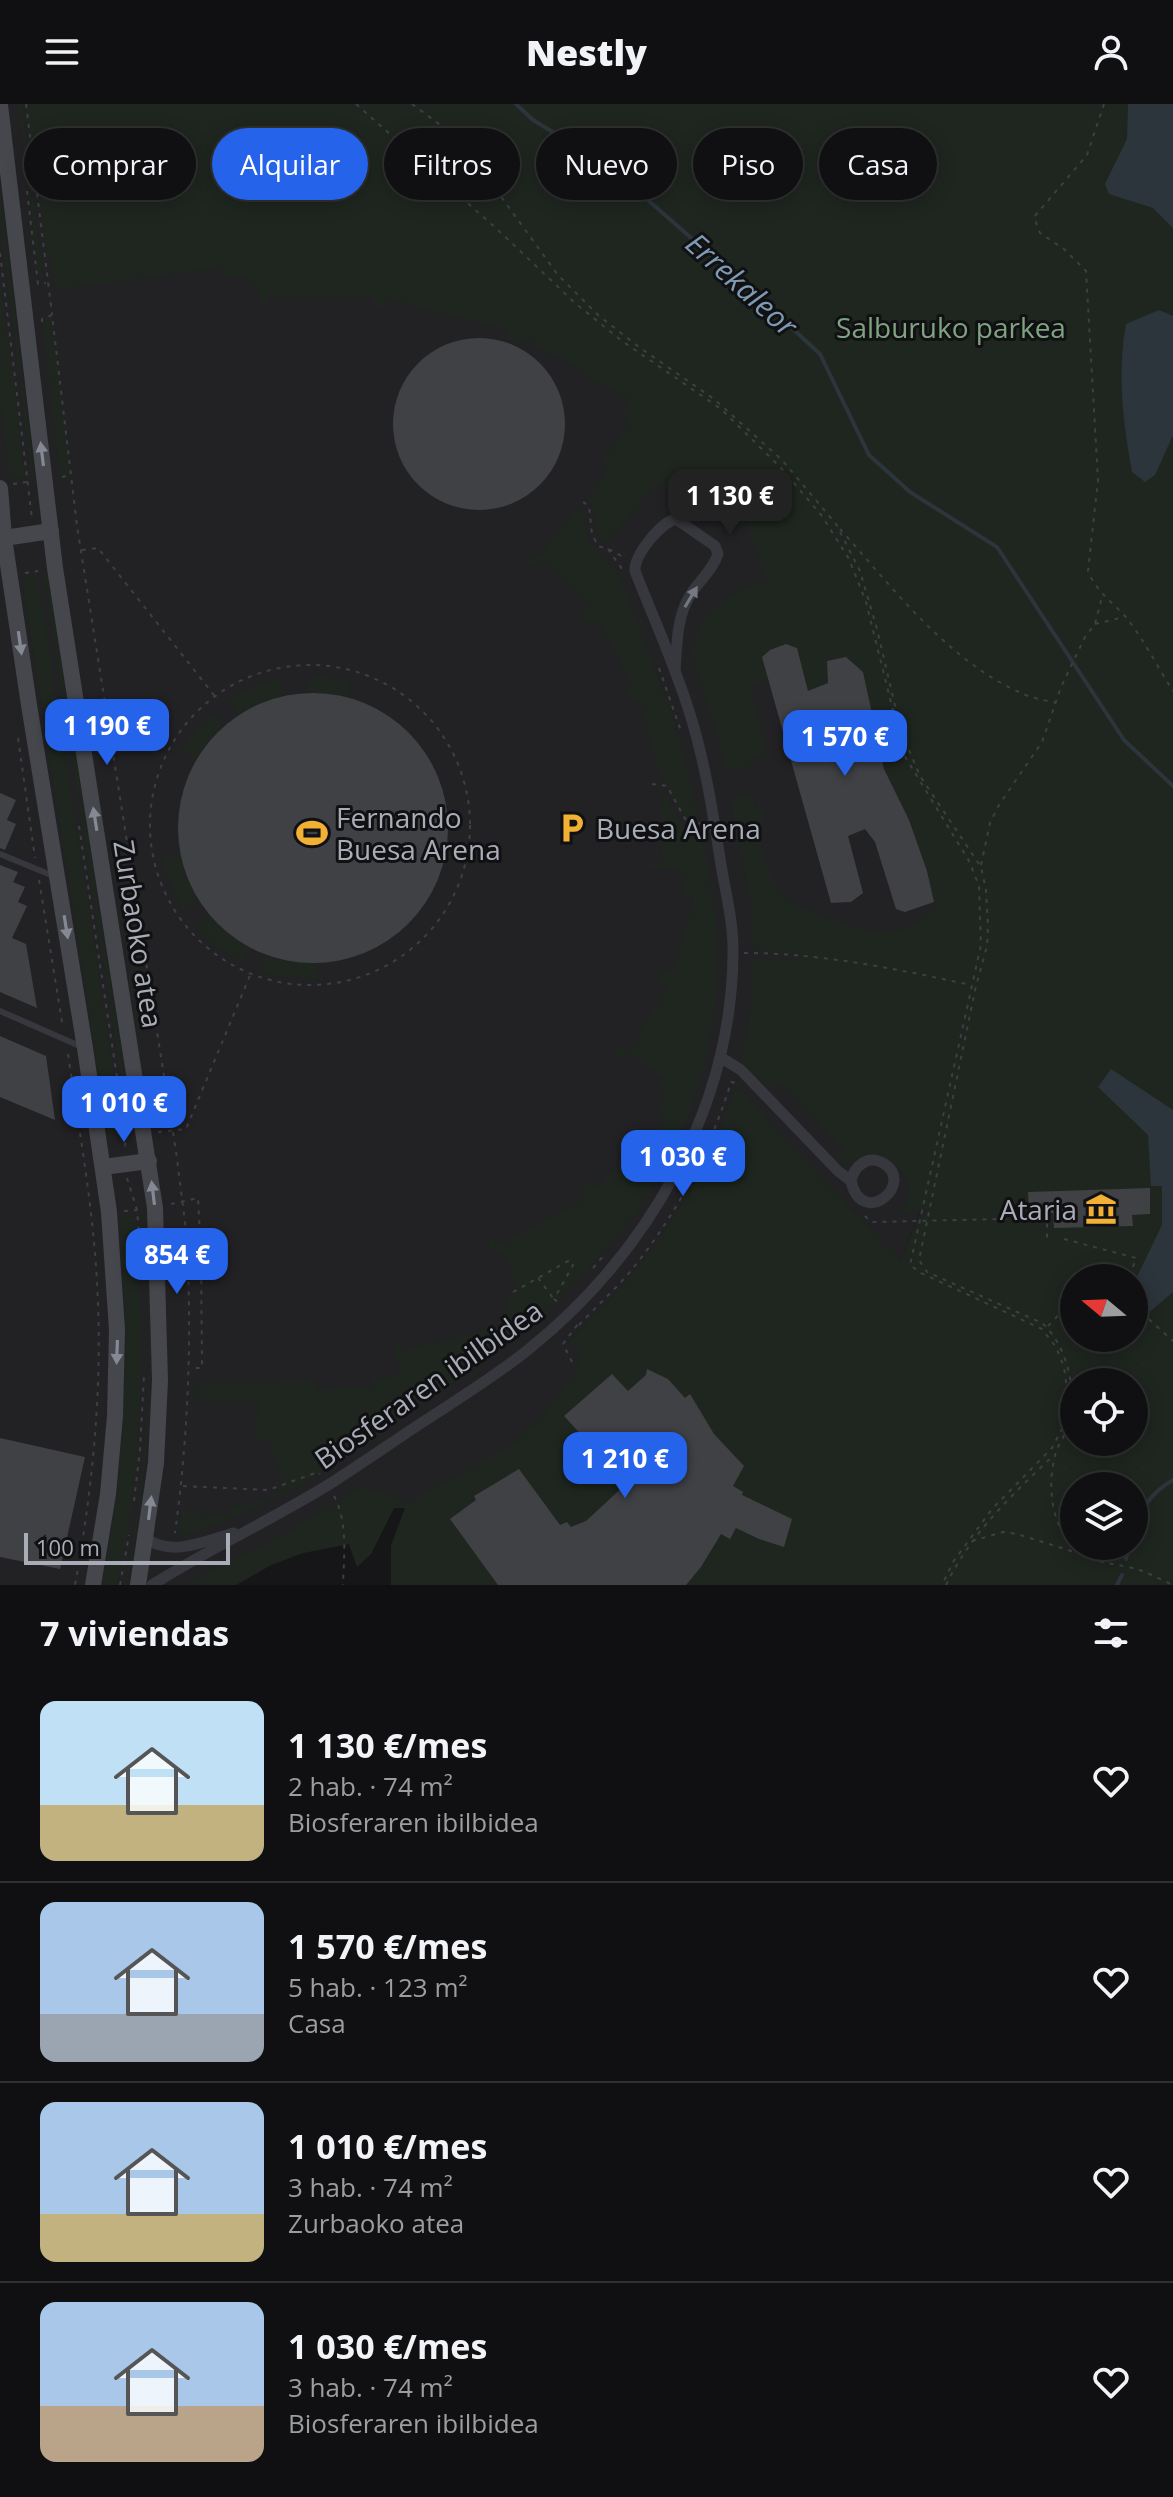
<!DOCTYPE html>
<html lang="es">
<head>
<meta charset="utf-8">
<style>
	:root { --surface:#101012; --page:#1e1e20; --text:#f1f3f6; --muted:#9c9d9f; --line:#303032; --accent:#2563eb }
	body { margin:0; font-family:"Open Sans",sans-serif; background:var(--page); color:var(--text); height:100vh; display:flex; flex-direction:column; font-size:30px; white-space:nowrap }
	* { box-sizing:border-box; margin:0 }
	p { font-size:26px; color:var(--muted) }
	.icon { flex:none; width:44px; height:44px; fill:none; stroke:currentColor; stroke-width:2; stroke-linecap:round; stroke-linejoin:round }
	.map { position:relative; height:1481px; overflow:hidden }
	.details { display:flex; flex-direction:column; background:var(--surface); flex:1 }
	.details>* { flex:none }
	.banner { position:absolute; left:24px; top:24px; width:1126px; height:72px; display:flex; gap:16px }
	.needle { width:52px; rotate:289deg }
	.tools { position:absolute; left:1060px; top:1160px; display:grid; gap:16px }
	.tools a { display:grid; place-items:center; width:88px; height:88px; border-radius:50%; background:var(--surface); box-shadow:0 4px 20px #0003,0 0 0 2px var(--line); font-size:40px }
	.scale { position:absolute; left:24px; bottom:20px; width:206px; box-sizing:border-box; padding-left:8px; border:4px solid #a8adb8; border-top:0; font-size:22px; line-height:28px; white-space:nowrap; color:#a8adb8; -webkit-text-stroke:6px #111113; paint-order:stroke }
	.price { position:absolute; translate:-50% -68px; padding:0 18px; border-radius:16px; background:var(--accent); color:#fff; font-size:26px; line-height:52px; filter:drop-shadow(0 2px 4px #0008) }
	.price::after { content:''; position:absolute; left:50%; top:48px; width:24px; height:18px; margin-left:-12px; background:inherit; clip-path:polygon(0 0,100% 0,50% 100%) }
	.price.active { background:#222; color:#fff }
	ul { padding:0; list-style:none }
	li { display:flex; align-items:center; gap:24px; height:200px; padding:0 40px }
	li+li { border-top:2px solid var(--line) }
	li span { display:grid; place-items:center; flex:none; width:224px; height:160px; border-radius:16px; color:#555 }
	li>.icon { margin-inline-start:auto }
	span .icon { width:96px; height:96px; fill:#fffc; stroke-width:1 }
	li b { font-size:34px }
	h2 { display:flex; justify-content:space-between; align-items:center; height:96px; padding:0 40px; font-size:34px }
	.pill { padding:0 28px; border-radius:36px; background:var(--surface); box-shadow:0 4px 20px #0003,0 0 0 2px var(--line); font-size:28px; line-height:72px }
	.pill.active { background:var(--accent); color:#fff }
	header { display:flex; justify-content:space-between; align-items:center; height:104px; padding:0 40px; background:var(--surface); font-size:36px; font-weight:800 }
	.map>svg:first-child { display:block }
	.built { fill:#222225 }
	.green { fill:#1e261f; fill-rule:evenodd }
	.water { fill:#2c353c }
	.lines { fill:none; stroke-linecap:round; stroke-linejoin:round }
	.stream { stroke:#2c353c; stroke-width:4 }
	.building { fill:#404145 }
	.path { stroke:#3d3f44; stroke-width:2; stroke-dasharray:4 6; stroke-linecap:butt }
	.lane { stroke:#37383d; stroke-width:6 }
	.street { stroke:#37383d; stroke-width:11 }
	.secondary { stroke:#45474d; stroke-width:16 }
	.oneway { fill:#858993 }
	.oneway2 { fill:#757881 }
	.labels { text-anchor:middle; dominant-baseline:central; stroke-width:6; stroke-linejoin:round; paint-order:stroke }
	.park-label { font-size:28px; fill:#7fa381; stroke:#111113 }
	.poi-label { font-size:28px; fill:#a8adb8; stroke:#111113; text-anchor:start }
	.street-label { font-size:28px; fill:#a8adb8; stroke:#111113 }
	.water-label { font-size:30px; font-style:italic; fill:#7f9bb3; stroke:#111113 }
</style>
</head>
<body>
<header><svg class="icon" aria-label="menu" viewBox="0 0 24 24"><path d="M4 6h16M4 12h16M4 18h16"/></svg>Nestly<svg class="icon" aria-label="person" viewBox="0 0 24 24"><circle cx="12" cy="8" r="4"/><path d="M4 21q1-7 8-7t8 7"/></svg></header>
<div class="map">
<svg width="1173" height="1481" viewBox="0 0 1173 1481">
	<rect width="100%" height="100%" fill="#161618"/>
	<!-- built -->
	<polygon class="built" points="0,0 32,0 506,186 741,326 968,759 921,1105 900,1157 391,1481 391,1442 405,1404 394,1404 371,1450 357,1463 349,1440 303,1449 271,1461 236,1481 0,1481"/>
	<!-- green -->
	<g class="green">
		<polygon points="18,0 22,0 43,175 39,175"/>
		<path d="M 24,0 L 1173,0 L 1173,1481 L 391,1481 L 391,1442 L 405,1404 L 394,1404 L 371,1450 L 357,1463 L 349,1440 L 303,1449 L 271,1461 L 236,1481 L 183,1481 L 274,1437 L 358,1384 C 374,1384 395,1391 408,1400 L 423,1390 L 512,1341 L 547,1308 L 583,1255 L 569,1238 C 586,1220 604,1203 621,1184 C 671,1127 709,1059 734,987 L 739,985 L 900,1157 L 921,1106 L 892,1110 C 927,1095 903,1062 880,1051 L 859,1054 L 845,1061 L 835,1055 L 843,1045 L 780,978 L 770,986 L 741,957 L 751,905 L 753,855 L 794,857 L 794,850 L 753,847 L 751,804 L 732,701 L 736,693 L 748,690 L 753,694 L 756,704 L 765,706 C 762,731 759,754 774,777 C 787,797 807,806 829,814 C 868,829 902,839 935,803 L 927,767 L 909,716 L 884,665 L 863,568 L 846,553 L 827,557 L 828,579 L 808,587 L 797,544 L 786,540 L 770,546 L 763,553 L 769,575 L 750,581 L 766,643 L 758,656 L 755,651 C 748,662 739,669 726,665 L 693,551 C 695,524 710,500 735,488 C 745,483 756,480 766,476 L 747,419 L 724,426 L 722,422 L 728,411 L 684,379 L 673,391 L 658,380 L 603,441 C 593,425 597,409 587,393 L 609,364 L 602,358 L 628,320 L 624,308 L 630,296 L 523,234 L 519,241 L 506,235 L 508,227 L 390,195 L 387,204 L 374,202 L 374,192 L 266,193 L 266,203 L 262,203 C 258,176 247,169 220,173 L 219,164 L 55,186 L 50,151 L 47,151 ZM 1074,1174 L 1134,1174 L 1134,1234 L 1074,1234 ZM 1074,1278 L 1134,1278 L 1134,1338 L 1074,1338 ZM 1074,1382 L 1134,1382 L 1134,1442 L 1074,1442 Z"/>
		<polygon points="0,83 34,372 31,373 0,117"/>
		<polygon points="0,168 25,373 10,375 0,296"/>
		<polygon points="52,211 71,371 60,373 42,215"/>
		<polygon points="580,400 591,441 616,466 633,506 672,612 685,654 698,713 687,715 659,669 639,596 630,598 625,588 634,581 597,516 587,520 579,510 587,501 540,456 533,463 525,455 531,447 540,452"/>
		<polygon points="44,473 48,473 133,1026 129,1027"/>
		<polygon points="38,474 123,1028 108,1030 22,476"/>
		<polygon points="310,571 350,577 348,593 310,588"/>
		<polygon points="280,574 283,592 256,601 239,610 228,596 258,581"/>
		<polygon points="210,609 223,622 196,655 181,645"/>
		<path d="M 661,685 L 687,729 L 701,727 C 709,768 718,810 718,853 C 717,945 689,1038 633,1113 C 621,1129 606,1144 593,1159 C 566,1191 536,1221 502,1246 C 469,1270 435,1292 401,1314 C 326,1364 268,1410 178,1432 L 181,1408 L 232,1411 L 231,1403 L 273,1394 L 273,1390 L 284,1385 L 269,1336 L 254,1338 L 259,1298 L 192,1295 L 193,1281 L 316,1276 L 317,1286 L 372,1283 L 372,1274 L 396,1273 L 399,1270 L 395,1241 L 399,1237 L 402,1247 L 505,1220 L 503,1209 L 508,1201 L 508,1188 L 517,1183 L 502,1146 L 492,1150 L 487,1138 L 493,1134 L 499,1142 L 583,1095 L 579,1086 L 587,1078 L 595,1084 L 665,1017 L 657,1008 L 663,998 L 664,988 L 658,983 L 664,975 L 630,950 L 623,957 L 614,949 L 620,942 L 629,947 L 667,883 L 658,877 L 663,865 L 674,866 L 694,793 L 683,790 L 681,770 L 675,766 L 648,763 L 649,758 L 662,757 Z"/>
		<polygon points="180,749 186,772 198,796 182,805 168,775 162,755"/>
		<polygon points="209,811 225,827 248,843 242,859 214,841 197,825"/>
		<polygon points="266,851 285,857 317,859 318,875 282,873 260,867"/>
		<path d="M 144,1110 C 159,1233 151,1360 127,1481 L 124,1481 C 149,1360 156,1233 141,1111 Z"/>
		<path d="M 135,1113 C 145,1235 144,1361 117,1481 L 102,1481 C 125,1360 132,1237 119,1114 Z"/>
	</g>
	<!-- water -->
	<g class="water">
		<polygon points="1128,0 1173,0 1173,124 1153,104 1109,90 1105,80 1127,35"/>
		<path d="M 1159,206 L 1173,212 L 1173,331 L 1155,371 L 1145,378 L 1132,368 C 1123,319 1117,269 1126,220 Z"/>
		<polygon points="1111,965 1173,1006 1173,1188 1147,1210 1134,1199 1134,1179 1162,1121 1162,1082 1151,1082 1148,1031 1098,983"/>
	</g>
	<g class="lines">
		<!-- stream -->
		<g class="stream">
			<polyline points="516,0 533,16 610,63 752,187 820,250 869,351 910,388 997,443 1124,636 1173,682"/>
			<path d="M 1134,1425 C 1142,1403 1152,1388 1173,1376"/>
			<polyline points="1126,1455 1129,1442"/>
			<polyline points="1117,1481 1122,1471"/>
		</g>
	</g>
	<!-- building -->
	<g class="building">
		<circle cx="479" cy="320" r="86"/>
		<polygon points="786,540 797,544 808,587 828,579 827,557 846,553 863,568 884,665 909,716 927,767 934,798 905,808 896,805 875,738 865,725 848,732 863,789 851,798 831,799 762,553 770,546"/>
		<circle cx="313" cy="724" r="135"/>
		<polygon points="0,689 16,696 7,716 16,720 5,746 0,744"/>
		<polygon points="0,761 18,768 13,778 25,783 18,798 27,802 12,834 26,840 37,904 0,888"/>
		<polygon points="0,932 46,952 55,1016 0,993"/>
		<polygon points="1150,1084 1150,1110 1132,1111 1133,1122 1054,1124 1053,1109 1029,1109 1028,1088"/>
		<polygon points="647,1265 668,1275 685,1294 690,1290 714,1330 744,1362 733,1382 743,1388 742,1391 792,1415 784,1443 759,1435 736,1424 730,1435 721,1430 701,1463 686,1481 498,1481 450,1415 476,1396 474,1392 519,1365 560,1421 567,1418 571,1423 586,1417 626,1380 564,1312 612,1270 628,1287 646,1271"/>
		<polygon points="0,1334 85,1353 60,1465 0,1453"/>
	</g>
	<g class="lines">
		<!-- path -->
		<g class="path">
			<polyline points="26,0 52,210"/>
			<polyline points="356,0 498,126 575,199 622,237 721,305 781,364 822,412 849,455 866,498 904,651 969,757 979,782 981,841 910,1161 921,1169 1042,1225 1056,1243 1064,1263 1068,1292 1065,1319 1052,1344 992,1405 953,1458 942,1481"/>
			<path d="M 412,0 L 439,20 L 478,61 L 558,171 L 598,211 L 639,243 L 714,295 L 782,356 L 836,420 L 860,467 L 877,525 L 901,627 L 920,672 L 981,763 L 986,786 L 988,821 L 987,842 L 976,882 L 919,1156 L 927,1168 L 1042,1219 C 1067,1241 1078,1288 1069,1321 C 1066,1330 1059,1339 1056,1348 C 1046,1381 1051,1429 1081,1449 C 1096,1460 1122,1460 1139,1466 C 1151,1470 1162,1476 1173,1481"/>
			<path d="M 1104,0 L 1087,51 L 1034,113 L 1040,129 L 1064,145 L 1086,167 L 1098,376 L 1088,467 C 1096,487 1110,496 1124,511 C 1142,532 1158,564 1173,587"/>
			<polyline points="27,87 38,180 46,179"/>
			<polyline points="0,149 32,415"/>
			<path d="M 42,218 L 42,215 L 52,211 L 77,422 L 177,1054 C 180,1083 185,1112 187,1140 C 192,1236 188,1334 175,1429"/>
			<polyline points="62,373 71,371"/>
			<polyline points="13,380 27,378"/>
			<polyline points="583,398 589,402 592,430 598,442 613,447 623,453"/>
			<path d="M 840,425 C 893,484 947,556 1021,589 C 1031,594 1044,596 1056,599"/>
			<polyline points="608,445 622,465"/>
			<polyline points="82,446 98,444 217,595"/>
			<polyline points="25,469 38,467"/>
			<polyline points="1095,520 1124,513"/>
			<circle cx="310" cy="721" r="160"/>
			<polyline points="659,564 682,630"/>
			<polyline points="18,634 35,754"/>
			<polyline points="652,680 667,682 689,722 701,719"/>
			<polyline points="79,722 126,1033 125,1044"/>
			<polyline points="981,761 990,719 999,701 1042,638 1061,583 1085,533 1095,520 1102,493"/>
			<polyline points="39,776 63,924"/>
			<path d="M 744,849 C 821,849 896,865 971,881"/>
			<path d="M 68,950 C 79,1026 93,1102 97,1179 C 103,1279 93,1382 75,1481"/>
			<polyline points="158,1028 186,1025 251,869"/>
			<polyline points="127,1074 137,1106 139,1130"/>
			<polyline points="171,1100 198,1094 201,1151 202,1264 190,1264"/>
			<polyline points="124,1107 137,1106"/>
			<polyline points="865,1112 871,1118 1047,1114 1047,1134"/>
			<polyline points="1064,1135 1136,1154 1129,1174"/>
			<polyline points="593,1164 604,1151"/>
			<polyline points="538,1174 553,1194"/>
			<polyline points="1095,1174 1100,1169 1116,1174"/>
			<polyline points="513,1188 570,1156 573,1161 554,1195 561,1200"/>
			<polyline points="1134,1202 1173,1237"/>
			<path d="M 579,1221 C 593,1206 608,1192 622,1177 C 672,1120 709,1050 731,978 L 736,979"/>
			<polyline points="1048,1222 1074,1195"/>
			<polyline points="572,1258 563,1240 578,1220"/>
			<polyline points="183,1382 268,1386 318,1368 320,1370"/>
			<path d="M 334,1392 C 348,1418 344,1452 343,1481"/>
			<polyline points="134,1397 140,1345 144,1272"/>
			<polyline points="972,1437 1003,1428 1017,1430 1081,1450"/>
			<polyline points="120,1481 129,1431"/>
			<path d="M 946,1481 C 971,1429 1013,1390 1054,1351"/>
		</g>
		<!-- lane -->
		<g class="lane">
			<polyline points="0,750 56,773"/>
			<polyline points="0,907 82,943"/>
		</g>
		<!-- street -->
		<g class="street">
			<path d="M 720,953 L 741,966 L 838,1067 L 851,1077 C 862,1126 917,1079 883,1059 C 867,1050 854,1063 851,1077"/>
			<path d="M 147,1435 C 173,1453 205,1437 234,1429"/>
			<path d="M 152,1481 C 209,1445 271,1416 328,1381 C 361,1360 394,1337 426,1316 C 461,1293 497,1271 529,1245 C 648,1149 731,1006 733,851 C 734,822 726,790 721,761 C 713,709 705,657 689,607 C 674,559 653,513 635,467 C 634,451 661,418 676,415 L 715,442 L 718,450 C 712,468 698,477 689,493 C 676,516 677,543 675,568"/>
		</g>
		<!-- secondary -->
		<g class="secondary">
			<polyline points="0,1 55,464 155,1104 160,1276 156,1359 138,1481"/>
			<polyline points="0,384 4,434 29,601 85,944 109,1108 117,1226 115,1312 108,1390 93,1481"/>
			<polyline points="4,434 51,427"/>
			<polyline points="103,1063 149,1057"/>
		</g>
	</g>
	<!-- one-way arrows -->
	<defs><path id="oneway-solid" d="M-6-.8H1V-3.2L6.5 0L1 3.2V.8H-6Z" transform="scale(2)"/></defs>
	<g class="oneway">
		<use href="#oneway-solid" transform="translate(42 350) rotate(-97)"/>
		<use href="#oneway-solid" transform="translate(20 539) rotate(82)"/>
		<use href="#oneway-solid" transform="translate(95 715) rotate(-99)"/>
		<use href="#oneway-solid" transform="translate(66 823) rotate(81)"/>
		<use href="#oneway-solid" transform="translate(153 1089) rotate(-97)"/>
		<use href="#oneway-solid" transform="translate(117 1248) rotate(92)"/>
		<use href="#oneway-solid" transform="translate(150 1404) rotate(-83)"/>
	</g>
	<use class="oneway2" href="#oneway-solid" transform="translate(691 493) rotate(-59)"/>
	<!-- icons -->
	<defs>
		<symbol id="parking-bare" viewBox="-9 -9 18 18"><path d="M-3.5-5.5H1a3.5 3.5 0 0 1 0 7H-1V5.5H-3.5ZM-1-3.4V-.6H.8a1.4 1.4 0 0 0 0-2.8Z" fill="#f2b134" stroke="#111113" stroke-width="2.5" paint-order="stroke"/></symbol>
		<symbol id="stadium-bare" viewBox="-9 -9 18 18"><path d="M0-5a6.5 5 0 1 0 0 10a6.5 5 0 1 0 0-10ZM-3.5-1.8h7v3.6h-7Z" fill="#f2b134" stroke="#111113" stroke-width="2.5" paint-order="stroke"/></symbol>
		<symbol id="museum-bare" viewBox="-9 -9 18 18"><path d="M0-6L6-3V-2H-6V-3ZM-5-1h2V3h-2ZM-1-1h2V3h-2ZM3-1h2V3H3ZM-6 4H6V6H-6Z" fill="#f2b134" stroke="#111113" stroke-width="2.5" paint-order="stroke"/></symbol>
	</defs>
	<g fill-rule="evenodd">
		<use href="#parking-bare" x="550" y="702" width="44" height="44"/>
		<use href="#stadium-bare" x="290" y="707" width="44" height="44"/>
		<use href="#museum-bare" x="1079" y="1083" width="44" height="44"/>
	</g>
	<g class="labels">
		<!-- park labels -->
		<g class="park-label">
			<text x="951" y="223">Salburuko parkea</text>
		</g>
		<!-- poi labels -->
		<g class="poi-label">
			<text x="336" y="713">Fernando<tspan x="336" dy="32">Buesa Arena</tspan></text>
			<text x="596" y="724">Buesa Arena</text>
			<text x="1077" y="1105" text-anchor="end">Ataria</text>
		</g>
		<!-- street labels -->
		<g class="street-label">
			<text transform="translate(139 830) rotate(81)">Zurbaoko atea</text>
			<text transform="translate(428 1280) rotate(-35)">Biosferaren ibilbidea</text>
		</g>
		<!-- water labels -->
		<g class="water-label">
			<text transform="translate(742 180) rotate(42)">Errekaleor</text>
		</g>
	</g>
</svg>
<div class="tools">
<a><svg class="needle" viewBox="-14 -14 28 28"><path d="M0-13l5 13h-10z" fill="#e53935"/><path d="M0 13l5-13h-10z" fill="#9c9d9f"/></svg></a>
<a><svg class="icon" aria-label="locate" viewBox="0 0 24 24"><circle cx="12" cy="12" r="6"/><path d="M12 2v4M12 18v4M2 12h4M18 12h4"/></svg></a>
<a><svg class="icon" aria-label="layers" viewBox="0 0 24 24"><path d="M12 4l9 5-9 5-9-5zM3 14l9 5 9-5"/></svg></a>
</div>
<div class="scale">100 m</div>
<b class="price active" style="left:730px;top:433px">1 130 €</b>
<b class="price" style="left:107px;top:663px">1 190 €</b>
<b class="price" style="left:845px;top:674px">1 570 €</b>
<b class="price" style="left:124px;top:1040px">1 010 €</b>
<b class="price" style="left:683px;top:1094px">1 030 €</b>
<b class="price" style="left:177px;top:1192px">854 €</b>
<b class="price" style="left:625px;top:1396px">1 210 €</b>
<div class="banner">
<a class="pill">Comprar</a>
<a class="pill active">Alquilar</a>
<a class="pill">Filtros</a>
<a class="pill">Nuevo</a>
<a class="pill">Piso</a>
<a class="pill">Casa</a>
</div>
</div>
<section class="details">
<h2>7 viviendas<svg class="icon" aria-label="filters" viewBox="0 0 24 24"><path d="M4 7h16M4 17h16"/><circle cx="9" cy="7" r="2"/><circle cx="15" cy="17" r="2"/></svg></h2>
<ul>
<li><span style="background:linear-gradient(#bfe0f5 65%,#c2b280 0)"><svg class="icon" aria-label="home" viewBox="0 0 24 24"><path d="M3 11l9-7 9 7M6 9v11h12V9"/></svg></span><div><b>1 130 €/mes</b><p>2 hab. · 74 m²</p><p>Biosferaren ibilbidea</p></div><svg class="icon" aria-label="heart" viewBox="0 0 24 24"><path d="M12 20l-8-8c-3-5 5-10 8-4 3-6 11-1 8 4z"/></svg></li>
<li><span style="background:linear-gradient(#a9c7e8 70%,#9aa5b1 0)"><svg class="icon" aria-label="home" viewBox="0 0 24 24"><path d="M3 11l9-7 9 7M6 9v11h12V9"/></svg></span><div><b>1 570 €/mes</b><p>5 hab. · 123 m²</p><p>Casa</p></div><svg class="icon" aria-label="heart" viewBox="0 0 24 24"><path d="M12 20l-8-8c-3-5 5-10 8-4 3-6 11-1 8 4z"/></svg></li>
<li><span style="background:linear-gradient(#a9c7e8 70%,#c2b280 0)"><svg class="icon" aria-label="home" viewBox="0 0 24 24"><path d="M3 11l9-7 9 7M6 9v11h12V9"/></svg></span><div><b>1 010 €/mes</b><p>3 hab. · 74 m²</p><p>Zurbaoko atea</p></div><svg class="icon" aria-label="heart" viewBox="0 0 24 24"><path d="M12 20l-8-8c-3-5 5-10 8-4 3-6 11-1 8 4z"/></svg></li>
<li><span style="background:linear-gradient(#a9c7e8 65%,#b9a48a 0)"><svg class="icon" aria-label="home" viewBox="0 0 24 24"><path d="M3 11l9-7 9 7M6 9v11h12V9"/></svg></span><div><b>1 030 €/mes</b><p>3 hab. · 74 m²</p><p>Biosferaren ibilbidea</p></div><svg class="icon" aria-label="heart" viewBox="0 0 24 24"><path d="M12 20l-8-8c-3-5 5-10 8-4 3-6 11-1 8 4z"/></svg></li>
</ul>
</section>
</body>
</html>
